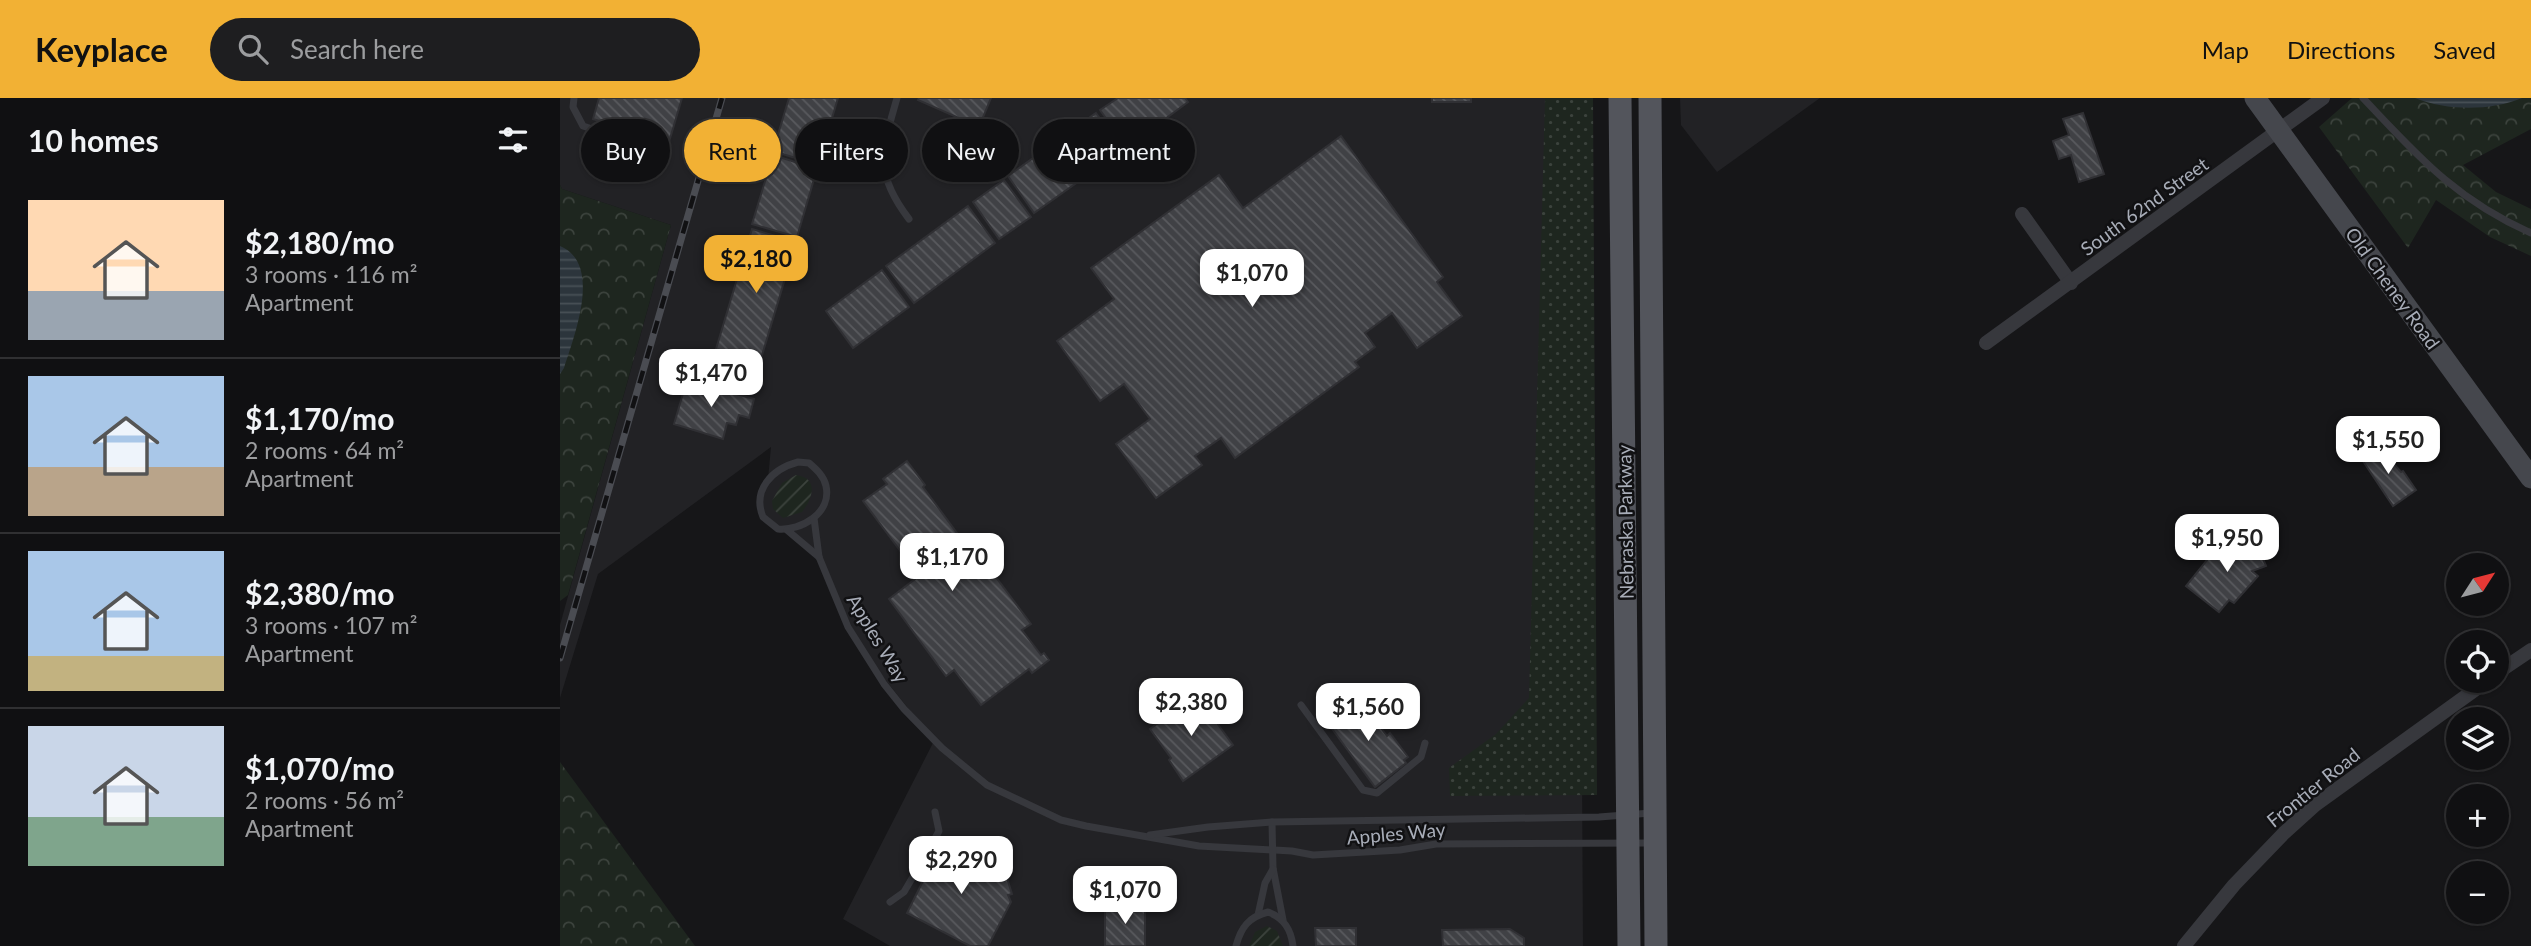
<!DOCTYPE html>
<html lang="en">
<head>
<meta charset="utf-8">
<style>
	:root { --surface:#101012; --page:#1e1e20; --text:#f1f3f6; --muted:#9c9d9f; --line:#303032; --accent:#f2b134 }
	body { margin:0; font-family:Lato,sans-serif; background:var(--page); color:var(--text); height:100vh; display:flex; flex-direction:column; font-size:26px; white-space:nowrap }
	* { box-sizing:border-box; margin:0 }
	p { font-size:23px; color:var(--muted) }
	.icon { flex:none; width:38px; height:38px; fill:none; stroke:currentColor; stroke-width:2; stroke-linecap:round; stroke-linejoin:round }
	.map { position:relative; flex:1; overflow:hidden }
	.side { display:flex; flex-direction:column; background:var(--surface); width:560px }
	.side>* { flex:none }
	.banner { position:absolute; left:21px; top:21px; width:665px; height:63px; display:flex; gap:14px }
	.needle { width:46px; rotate:54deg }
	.tools { position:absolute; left:1886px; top:455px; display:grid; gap:14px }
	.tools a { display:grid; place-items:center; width:63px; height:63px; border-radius:50%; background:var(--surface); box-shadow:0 2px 5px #0004,0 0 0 2px var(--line); font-size:35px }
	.price { position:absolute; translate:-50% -60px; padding:0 16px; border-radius:14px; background:#fff; color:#222; font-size:23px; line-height:46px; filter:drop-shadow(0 2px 4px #0008) }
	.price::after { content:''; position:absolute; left:50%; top:42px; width:21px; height:16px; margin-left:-10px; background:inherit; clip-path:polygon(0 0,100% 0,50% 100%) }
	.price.current { background:var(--accent); color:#111 }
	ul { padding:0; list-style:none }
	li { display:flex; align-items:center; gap:21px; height:175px; padding:0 28px }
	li+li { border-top:2px solid var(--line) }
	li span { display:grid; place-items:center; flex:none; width:196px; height:140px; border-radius:0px; color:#555 }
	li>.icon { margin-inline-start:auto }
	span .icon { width:84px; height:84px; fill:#fffc; stroke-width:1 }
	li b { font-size:30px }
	h2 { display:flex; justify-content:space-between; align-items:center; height:84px; padding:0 28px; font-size:30px }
	.chip { padding:0 24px; border-radius:32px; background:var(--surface); box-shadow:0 2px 5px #0004,0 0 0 2px var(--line); font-size:24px; line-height:63px }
	.chip.current { background:var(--accent); color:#111 }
	header { display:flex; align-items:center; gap:42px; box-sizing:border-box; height:98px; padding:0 35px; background:var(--accent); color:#111 }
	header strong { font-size:33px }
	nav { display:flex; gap:38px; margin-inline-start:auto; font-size:24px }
	.search { width:490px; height:63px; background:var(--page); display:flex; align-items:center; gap:18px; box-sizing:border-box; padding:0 24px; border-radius:38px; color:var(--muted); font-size:26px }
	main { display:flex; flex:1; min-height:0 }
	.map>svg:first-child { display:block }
	.built { fill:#222225 }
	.grass { fill:url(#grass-dots) }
	.park { fill:url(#park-crowns) }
	.garden { fill:url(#garden-furrows) }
	.water { fill:url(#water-rules) }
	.building { fill:url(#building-back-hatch); stroke:#303034; stroke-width:2 }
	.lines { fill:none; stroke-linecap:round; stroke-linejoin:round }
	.service { stroke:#37383d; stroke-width:7 }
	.minor { stroke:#37383d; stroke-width:14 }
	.secondary { stroke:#45474d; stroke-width:21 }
	.primary { stroke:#53555c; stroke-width:23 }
	.rail-casing { stroke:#4a4c52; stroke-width:7 }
	.rail { stroke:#111113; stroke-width:4.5; stroke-dasharray:13; stroke-linecap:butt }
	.labels { text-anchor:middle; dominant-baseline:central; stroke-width:5; stroke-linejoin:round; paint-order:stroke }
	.street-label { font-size:19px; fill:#a8adb8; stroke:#111113 }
</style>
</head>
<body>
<header>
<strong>Keyplace</strong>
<div class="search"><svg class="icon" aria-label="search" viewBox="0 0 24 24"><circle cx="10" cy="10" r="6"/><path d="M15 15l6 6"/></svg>Search here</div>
<nav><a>Map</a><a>Directions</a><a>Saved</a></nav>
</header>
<main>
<section class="side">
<h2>10 homes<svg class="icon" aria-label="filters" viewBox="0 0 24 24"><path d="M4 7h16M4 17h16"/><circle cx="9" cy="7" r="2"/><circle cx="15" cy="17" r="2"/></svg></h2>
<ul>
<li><span style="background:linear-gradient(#ffd9b3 65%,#9aa5b1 0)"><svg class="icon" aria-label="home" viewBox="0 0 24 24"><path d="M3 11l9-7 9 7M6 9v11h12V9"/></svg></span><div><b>$2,180/mo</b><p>3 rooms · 116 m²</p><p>Apartment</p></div></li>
<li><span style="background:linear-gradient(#a9c7e8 65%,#b9a48a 0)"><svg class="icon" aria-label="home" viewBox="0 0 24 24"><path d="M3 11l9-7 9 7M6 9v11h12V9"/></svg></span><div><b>$1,170/mo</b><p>2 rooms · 64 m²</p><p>Apartment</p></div></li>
<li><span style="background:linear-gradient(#a9c7e8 75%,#c2b280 0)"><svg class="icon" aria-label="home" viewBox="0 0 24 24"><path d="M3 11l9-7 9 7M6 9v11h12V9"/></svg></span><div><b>$2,380/mo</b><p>3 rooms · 107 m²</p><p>Apartment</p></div></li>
<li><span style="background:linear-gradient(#c9d6e8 65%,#7fa58c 0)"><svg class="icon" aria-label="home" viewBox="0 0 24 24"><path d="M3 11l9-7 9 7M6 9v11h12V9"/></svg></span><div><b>$1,070/mo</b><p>2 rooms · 56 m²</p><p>Apartment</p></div></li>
</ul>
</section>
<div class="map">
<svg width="1971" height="848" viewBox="0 0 1971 848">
	<defs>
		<pattern id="grass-dots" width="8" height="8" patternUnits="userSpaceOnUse" patternTransform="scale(1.75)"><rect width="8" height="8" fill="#1e261f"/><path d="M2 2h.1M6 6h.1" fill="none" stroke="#3c433d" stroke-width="1.8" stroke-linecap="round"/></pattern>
		<pattern id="park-crowns" width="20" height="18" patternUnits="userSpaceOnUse" patternTransform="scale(1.75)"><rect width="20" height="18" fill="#1e261f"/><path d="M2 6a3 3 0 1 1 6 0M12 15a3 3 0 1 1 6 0" fill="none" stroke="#3c433d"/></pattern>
		<pattern id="garden-furrows" width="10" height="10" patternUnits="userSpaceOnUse" patternTransform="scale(1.75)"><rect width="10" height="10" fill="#1e261f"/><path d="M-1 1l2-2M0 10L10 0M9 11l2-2" fill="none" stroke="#3c433d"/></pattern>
		<pattern id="water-rules" width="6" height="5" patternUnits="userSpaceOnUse" patternTransform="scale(1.75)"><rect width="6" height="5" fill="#2c353c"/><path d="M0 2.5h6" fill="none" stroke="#485056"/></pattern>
		<pattern id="building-back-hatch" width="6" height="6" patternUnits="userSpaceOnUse" patternTransform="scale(1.75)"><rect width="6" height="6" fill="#404145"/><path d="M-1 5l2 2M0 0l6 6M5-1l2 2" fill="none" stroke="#595a5e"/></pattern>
	</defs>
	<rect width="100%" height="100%" fill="#161618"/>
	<!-- built -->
	<g class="built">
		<polygon points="0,0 1006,0 1019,119 1023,848 330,848 283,821 374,643 304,555 259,459 228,432 218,431 200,412 208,381 211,349 38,476 0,600 0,527 111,127 2,91 0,87"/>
		<polygon points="1120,0 1260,0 1157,74 1121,27"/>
	</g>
	<!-- grass -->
	<polygon class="grass" points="985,0 1033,0 1037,697 890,698 889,670 936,636 969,600"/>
	<!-- park -->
	<g class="park">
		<polygon points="1792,0 1971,0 1971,31 1903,67 1936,94 1971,111 1971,158 1930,139 1876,102 1848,150 1759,29"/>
		<polygon points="0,87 2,91 111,127 8,497 0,503"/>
		<polygon points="0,664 135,848 0,848"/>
	</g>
	<!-- garden -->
	<g class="garden">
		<path d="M 236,377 C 259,380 253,400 242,414 L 223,420 L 213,411 L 212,403 L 222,385 Z"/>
		<polygon points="707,828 717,833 723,848 689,848 695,834"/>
	</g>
	<!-- water -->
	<g class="water">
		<path d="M 1855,0 L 1962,0 C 1931,13 1887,13 1855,0 Z"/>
		<path d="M 0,148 C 43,166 14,238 4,270 L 0,276 Z"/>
	</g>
	<!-- building -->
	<g class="building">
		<polygon points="39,0 122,0 109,44 33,21"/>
		<polygon points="229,0 278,0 258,67 213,53"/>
		<polygon points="359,0 431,0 419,29 358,2"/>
		<polygon points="558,0 625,0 628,4 567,49 540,12"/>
		<rect x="872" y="0" width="39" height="4"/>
		<polygon points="536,15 563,52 474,115 448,78"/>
		<polygon points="1523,15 1544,76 1519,84 1511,57 1499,61 1493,43 1509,37 1503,21"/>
		<polygon points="781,38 883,179 877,184 902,218 857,250 832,215 805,235 815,249 795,264 799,269 675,360 661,340 635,358 642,367 596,400 556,346 590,321 564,286 540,303 497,243 554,201 531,170 659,77 683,110"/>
		<polygon points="213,57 257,71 237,139 192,126"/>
		<polygon points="444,82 471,119 439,141 413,104"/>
		<polygon points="408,108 435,145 354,205 326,168"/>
		<polygon points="192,131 236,144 200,264 156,251"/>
		<polygon points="322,172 349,209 293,250 266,213"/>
		<polygon points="127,282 194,301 189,320 179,317 176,327 167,325 163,341 114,326"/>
		<polygon points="1818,348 1841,374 1843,373 1856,392 1833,408 1801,360"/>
		<polygon points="347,363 365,387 363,389 428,477 432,474 471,526 462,532 481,557 484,555 489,562 472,575 469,571 421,607 394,572 386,578 329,501 359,478 303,403 327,386 323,381"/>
		<polygon points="1695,441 1706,468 1692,473 1698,478 1674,505 1669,502 1659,514 1626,488 1660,446 1668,452"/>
		<polygon points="799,600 827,638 830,635 848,659 844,662 846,665 815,689 767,624"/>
		<polygon points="640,602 673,647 623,683 609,662 611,660 590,631 609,617 606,613 618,604 625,613"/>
		<polygon points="385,744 440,773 442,779 446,777 452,796 448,797 451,804 428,848 410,848 347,815 370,769 354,761 360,749 377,758"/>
		<polygon points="564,805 580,805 580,810 585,810 585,848 545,848 545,809 562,809"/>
		<polygon points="755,830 796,830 796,848 756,848"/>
		<polygon points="950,831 964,840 964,848 883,848 882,832"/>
	</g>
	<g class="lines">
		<!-- service -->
		<g class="service">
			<polyline points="14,0 13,9 23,28 108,55"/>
			<path d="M 337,0 C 322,53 313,74 349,121"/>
			<path d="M 1803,0 C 1858,58 1895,101 1971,135"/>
			<path d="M 238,364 L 249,365 C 256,371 264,378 266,388 C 272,415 241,433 218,431 L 203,419 C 192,392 212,371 238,364 Z"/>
			<polyline points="254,420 259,459 288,529 324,586 344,611 382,650 427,687 501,722 526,728 639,748 732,753 753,757 840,752 876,746 1090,745"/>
			<polyline points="227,432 259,459"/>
			<polyline points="741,607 803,692 817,695 861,659 865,645"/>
			<polyline points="712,724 713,770 723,822"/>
			<polyline points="590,737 648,729 712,724 1039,719 1091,715"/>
			<polyline points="368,753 379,733 375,714"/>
			<polyline points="330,804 344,794 361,765"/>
			<polyline points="698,817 705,785 713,771"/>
			<path d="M 676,848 C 681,829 689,819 708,814 C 724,820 731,831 733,848"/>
		</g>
		<!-- minor -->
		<g class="minor">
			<polyline points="1462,116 1511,185"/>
			<polyline points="1426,245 1763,0"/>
			<polyline points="1937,575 1971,552"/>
			<polyline points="1624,848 1674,787 1724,735 1755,707 1927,583"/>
		</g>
		<!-- secondary -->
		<polyline class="secondary" points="1695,0 1971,380"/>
		<!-- primary -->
		<g class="primary">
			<polyline points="1060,0 1069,848"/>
			<polyline points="1090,0 1096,848"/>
		</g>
		<defs>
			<polyline id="rail" points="0,560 162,0"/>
		</defs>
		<!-- rail casing -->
		<use href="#rail" class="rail-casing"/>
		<!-- rail -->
		<use href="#rail" class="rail"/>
	</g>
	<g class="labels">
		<!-- street labels -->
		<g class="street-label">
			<text transform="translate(1584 108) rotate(-36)">South 62nd Street</text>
			<text transform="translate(1833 190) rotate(54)">Old Cheney Road</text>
			<text transform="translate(1065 424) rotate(-91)">Nebraska Parkway</text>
			<text transform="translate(318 540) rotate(59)">Apples Way</text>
			<text transform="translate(1753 689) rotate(-39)">Frontier Road</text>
			<text transform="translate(836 735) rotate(-5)">Apples Way</text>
		</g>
	</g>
</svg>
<div class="tools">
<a><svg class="needle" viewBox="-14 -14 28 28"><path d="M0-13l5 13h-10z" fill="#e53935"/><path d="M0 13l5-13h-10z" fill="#9c9d9f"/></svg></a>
<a><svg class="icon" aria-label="locate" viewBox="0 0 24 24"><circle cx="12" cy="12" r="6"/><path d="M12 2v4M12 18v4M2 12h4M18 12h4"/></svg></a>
<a><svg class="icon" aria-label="layers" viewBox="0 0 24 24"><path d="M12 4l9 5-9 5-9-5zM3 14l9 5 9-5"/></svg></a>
<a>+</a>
<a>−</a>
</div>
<b class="price current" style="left:196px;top:197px">$2,180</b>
<b class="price" style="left:692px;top:211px">$1,070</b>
<b class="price" style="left:151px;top:311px">$1,470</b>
<b class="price" style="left:1828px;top:378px">$1,550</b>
<b class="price" style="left:1667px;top:476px">$1,950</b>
<b class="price" style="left:392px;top:495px">$1,170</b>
<b class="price" style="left:631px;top:640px">$2,380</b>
<b class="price" style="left:808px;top:645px">$1,560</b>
<b class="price" style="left:401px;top:798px">$2,290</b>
<b class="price" style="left:565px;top:828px">$1,070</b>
<div class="banner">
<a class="chip">Buy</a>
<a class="chip current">Rent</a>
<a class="chip">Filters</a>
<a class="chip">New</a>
<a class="chip">Apartment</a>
</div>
</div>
</main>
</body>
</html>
